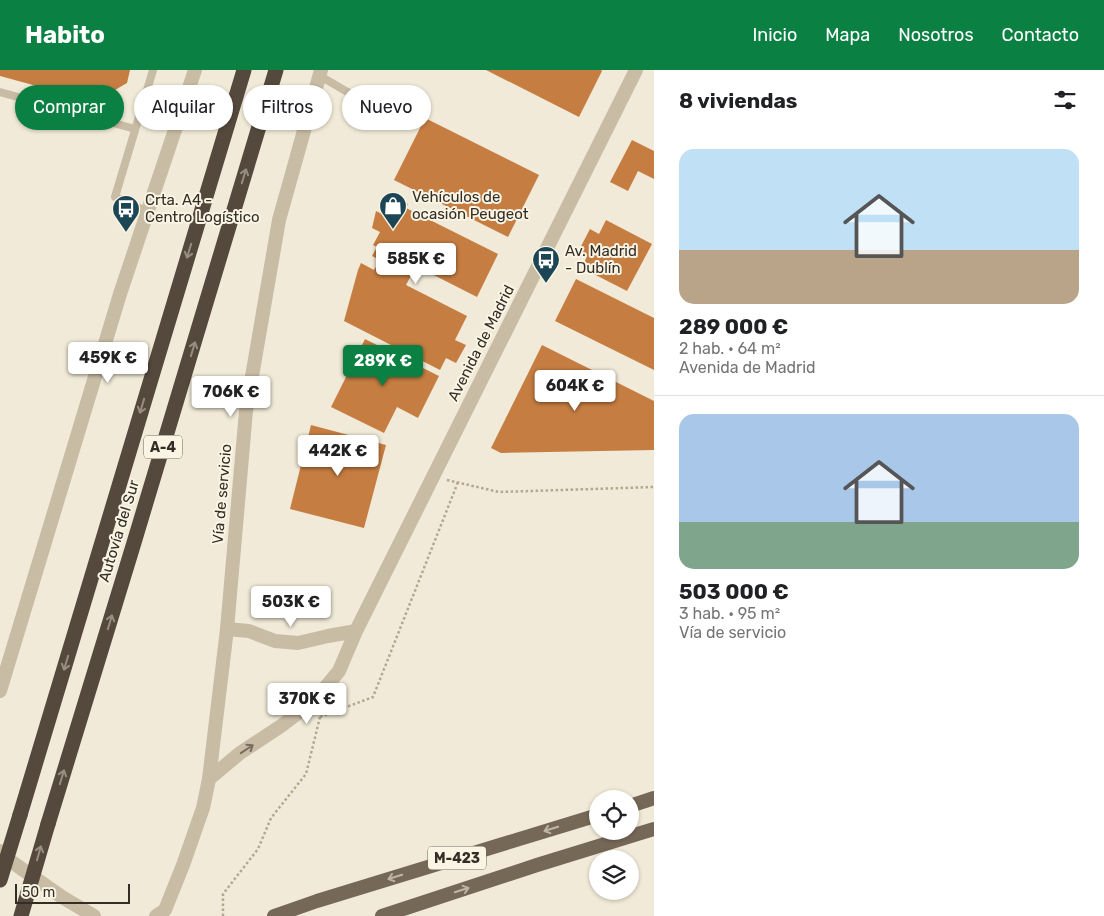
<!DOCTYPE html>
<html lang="es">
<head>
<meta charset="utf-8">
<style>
	:root { --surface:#fff; --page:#f2f2f2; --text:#202124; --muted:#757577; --line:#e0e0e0; --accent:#0b8043 }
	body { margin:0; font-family:Rubik,sans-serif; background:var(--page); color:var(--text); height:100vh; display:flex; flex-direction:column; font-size:19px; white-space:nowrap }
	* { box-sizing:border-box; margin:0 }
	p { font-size:16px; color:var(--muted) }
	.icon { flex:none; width:28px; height:28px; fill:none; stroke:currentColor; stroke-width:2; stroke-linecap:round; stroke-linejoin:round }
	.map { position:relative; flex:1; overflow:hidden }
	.side { display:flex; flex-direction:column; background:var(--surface); width:450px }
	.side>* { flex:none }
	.hud { position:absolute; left:15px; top:15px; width:475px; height:45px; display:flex; gap:10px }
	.buttons { position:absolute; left:589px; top:720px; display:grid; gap:10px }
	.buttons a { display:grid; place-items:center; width:50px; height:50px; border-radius:50%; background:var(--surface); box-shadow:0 1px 4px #0004; font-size:25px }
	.scale { position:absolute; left:15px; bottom:12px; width:115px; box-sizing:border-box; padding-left:5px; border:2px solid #342d26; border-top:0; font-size:14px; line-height:18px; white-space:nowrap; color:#342d26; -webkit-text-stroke:4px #f9f4e4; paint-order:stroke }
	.price { position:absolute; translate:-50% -42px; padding:0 11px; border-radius:5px; background:#fff; color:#222; font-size:16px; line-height:32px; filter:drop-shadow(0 1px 2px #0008) }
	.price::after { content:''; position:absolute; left:50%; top:30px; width:15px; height:11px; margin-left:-8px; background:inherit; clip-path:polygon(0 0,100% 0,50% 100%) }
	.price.active { background:var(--accent); color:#fff }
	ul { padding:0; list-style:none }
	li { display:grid; align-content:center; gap:10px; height:265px; padding:0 25px }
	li+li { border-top:1px solid var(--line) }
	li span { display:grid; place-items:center; height:155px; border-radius:15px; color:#555 }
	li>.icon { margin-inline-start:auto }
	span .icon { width:90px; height:90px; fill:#fffc; stroke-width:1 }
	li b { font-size:21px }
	h2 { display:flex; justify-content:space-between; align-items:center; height:60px; padding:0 25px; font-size:21px }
	.pill { padding:0 18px; border-radius:22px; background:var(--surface); box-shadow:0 1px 4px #0004; font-size:18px; line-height:45px }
	.pill.active { background:var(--accent); color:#fff }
	header { display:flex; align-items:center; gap:30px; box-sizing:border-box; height:70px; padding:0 25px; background:var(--accent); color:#fff }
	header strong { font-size:24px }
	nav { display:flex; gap:28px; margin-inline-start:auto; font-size:18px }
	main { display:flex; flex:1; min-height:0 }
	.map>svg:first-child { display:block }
	.building { fill:#c67d41 }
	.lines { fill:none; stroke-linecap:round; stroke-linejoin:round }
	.path { stroke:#b4a78f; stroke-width:2.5; stroke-dasharray:2.5 2.5; stroke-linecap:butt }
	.service { stroke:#c9bca4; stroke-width:8 }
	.minor { stroke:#c9bca4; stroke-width:14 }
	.primary { stroke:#766857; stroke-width:14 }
	.motorway { stroke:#55493d; stroke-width:15 }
	.motorway-bridge { stroke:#55493d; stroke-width:15 }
	.oneway { stroke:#978d80 }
	.oneway2 { stroke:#776d5f }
	.oneway3 { stroke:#beb5a5 }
	.labels { text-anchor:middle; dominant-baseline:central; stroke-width:4; stroke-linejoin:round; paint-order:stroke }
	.shield { fill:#f9f4e4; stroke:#6f695f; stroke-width:1 }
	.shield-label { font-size:14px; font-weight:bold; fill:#342d26 }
	.poi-label { font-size:15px; fill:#342d26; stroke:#f9f4e4; text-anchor:start }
	.street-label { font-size:15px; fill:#342d26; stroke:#f9f4e4 }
</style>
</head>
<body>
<header>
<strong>Habito</strong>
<nav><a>Inicio</a><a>Mapa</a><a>Nosotros</a><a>Contacto</a></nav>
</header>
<main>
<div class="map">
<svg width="654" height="846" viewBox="0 0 654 846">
	<rect width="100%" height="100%" fill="#f1ead8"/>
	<!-- building -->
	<g class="building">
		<polygon points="0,0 130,0 127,13 115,20 110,36 0,6"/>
		<polygon points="486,0 601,0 602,1 579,47"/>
		<polygon points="425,48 539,105 508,167 394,110"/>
		<polygon points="632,70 654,81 654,109 638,101 628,121 610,112"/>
		<polygon points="397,128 408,134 406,138 498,184 477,227 416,196 406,215 467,246 455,270 466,275 456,293 446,288 440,300 344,251 358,200 361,193 374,200 380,190 372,186 377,177 373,175 380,162 372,158 376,141 388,147"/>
		<polygon points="606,150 652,174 627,221 582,198 587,186 578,182 590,159 599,164"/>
		<polygon points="576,209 654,248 654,300 555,251"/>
		<polygon points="365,269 439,306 418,348 397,337 384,363 331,337"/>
		<polygon points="542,275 654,331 654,380 501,383 491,378"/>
		<polygon points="311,355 386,375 364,458 290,439"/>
	</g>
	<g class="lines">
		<!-- path -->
		<g class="path">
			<polyline points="447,410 499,422 654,417"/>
			<polyline points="320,647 373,627 458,412"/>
			<polyline points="223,846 223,824 258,779 271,748 306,704 320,647 319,645"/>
		</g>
		<!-- service -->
		<g class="service">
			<polyline points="320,6 406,56"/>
			<polyline points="0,22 135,59"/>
			<polyline points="148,142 115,127 153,0"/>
		</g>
		<!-- minor -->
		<g class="minor">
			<polyline points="227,559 249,561 275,571 298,573 328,566 356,561"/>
			<polyline points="0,621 120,224 195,0"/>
			<polyline points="209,709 240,683 281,656 314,631 339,601 356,561 636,0"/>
			<polyline points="0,781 2,785 62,827 94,846"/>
			<polyline points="156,846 165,840 183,795 203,738 209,709 227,559 246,341 279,150 321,0"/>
		</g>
		<!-- primary -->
		<g class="primary">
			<polyline points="630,736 654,728"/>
			<polyline points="274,846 317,831 598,745"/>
			<polyline points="382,846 537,795 654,759"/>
		</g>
		<!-- motorway -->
		<g class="motorway">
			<polyline points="20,745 244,0"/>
			<polyline points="48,754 133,476 276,0"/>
		</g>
		<!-- motorway-bridge -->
		<g class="motorway-bridge">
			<polyline points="0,810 20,745"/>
			<polyline points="21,846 48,754"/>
		</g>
	</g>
	<!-- one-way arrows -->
	<defs><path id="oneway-shaft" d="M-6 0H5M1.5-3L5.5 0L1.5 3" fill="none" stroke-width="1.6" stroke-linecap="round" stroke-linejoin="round" transform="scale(1.25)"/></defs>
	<g class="oneway">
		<use href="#oneway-shaft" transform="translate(244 106) rotate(-73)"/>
		<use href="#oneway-shaft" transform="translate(189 181) rotate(107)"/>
		<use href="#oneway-shaft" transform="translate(193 279) rotate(-73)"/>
		<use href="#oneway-shaft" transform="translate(142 336) rotate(107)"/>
		<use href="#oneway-shaft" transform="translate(110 552) rotate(-73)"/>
		<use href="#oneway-shaft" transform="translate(66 593) rotate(107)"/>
		<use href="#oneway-shaft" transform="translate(62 707) rotate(-73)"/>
		<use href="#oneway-shaft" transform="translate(39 783) rotate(-74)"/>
	</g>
	<use class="oneway2" href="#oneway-shaft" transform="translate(247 679) rotate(-34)"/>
	<g class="oneway3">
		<use href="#oneway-shaft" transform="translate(551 759) rotate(163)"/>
		<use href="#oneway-shaft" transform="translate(395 807) rotate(163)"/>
		<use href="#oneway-shaft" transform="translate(462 820) rotate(-18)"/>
	</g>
	<!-- icons -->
	<defs>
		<symbol id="shop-pin" viewBox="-11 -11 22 30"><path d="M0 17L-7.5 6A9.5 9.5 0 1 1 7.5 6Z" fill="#1c4655" stroke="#f9f4e4"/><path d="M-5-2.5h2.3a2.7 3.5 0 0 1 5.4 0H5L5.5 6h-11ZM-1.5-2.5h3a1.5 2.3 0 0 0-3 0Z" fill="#fff"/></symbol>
		<symbol id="bus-pin" viewBox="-11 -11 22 30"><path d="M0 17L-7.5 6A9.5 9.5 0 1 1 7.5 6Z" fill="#1c4655" stroke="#f9f4e4"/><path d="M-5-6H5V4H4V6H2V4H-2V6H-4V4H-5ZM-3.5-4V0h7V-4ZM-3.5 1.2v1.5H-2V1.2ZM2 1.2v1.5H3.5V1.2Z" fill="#fff"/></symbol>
	</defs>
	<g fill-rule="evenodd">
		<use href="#shop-pin" x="377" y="120" width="32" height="43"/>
		<use href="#bus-pin" x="110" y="123" width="32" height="43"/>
		<use href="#bus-pin" x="530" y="174" width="32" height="43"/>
	</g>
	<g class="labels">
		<!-- shield labels -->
		<g class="shield">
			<rect x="144" y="365.5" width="38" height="23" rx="4"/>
			<rect x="428" y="776.5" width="58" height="23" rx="4"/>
		</g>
		<g class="shield-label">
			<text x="163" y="377">A-4</text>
			<text x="457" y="788">M-423</text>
		</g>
		<!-- poi labels -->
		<g class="poi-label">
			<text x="412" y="127">Vehículos de<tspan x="412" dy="17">ocasión Peugeot</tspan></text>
			<text x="145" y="130">Crta. A4 -<tspan x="145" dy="17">Centro Logístico</tspan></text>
			<text x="565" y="181">Av. Madrid<tspan x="565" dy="17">- Dublín</tspan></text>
		</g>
		<!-- street labels -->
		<g class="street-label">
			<text transform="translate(481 273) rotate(-63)">Avenida de Madrid</text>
			<text transform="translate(222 424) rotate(-85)">Vía de servicio</text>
			<text transform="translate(119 461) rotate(-73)">Autovía del Sur</text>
		</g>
	</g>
</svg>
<div class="buttons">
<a><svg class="icon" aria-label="locate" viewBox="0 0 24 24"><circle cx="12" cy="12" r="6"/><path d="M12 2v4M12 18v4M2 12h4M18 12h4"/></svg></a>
<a><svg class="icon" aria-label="layers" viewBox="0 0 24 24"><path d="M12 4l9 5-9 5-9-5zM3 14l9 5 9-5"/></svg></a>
</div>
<div class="scale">50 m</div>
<b class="price" style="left:416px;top:215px">585K €</b>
<b class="price" style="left:108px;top:314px">459K €</b>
<b class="price active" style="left:383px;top:317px">289K €</b>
<b class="price" style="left:575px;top:342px">604K €</b>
<b class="price" style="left:231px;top:348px">706K €</b>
<b class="price" style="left:338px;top:407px">442K €</b>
<b class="price" style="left:291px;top:558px">503K €</b>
<b class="price" style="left:307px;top:655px">370K €</b>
<div class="hud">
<a class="pill active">Comprar</a>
<a class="pill">Alquilar</a>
<a class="pill">Filtros</a>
<a class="pill">Nuevo</a>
</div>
</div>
<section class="side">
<h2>8 viviendas<svg class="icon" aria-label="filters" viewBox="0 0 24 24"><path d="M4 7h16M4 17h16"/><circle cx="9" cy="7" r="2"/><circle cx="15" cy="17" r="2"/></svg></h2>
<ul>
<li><span style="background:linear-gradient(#bfe0f5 65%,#b9a48a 0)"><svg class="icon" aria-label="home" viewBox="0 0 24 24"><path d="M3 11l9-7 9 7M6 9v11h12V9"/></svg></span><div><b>289 000 €</b><p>2 hab. · 64 m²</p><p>Avenida de Madrid</p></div></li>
<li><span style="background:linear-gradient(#a9c7e8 70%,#7fa58c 0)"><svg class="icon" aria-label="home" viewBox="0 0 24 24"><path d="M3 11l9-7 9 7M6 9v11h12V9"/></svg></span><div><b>503 000 €</b><p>3 hab. · 95 m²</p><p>Vía de servicio</p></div></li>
</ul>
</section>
</main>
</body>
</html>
